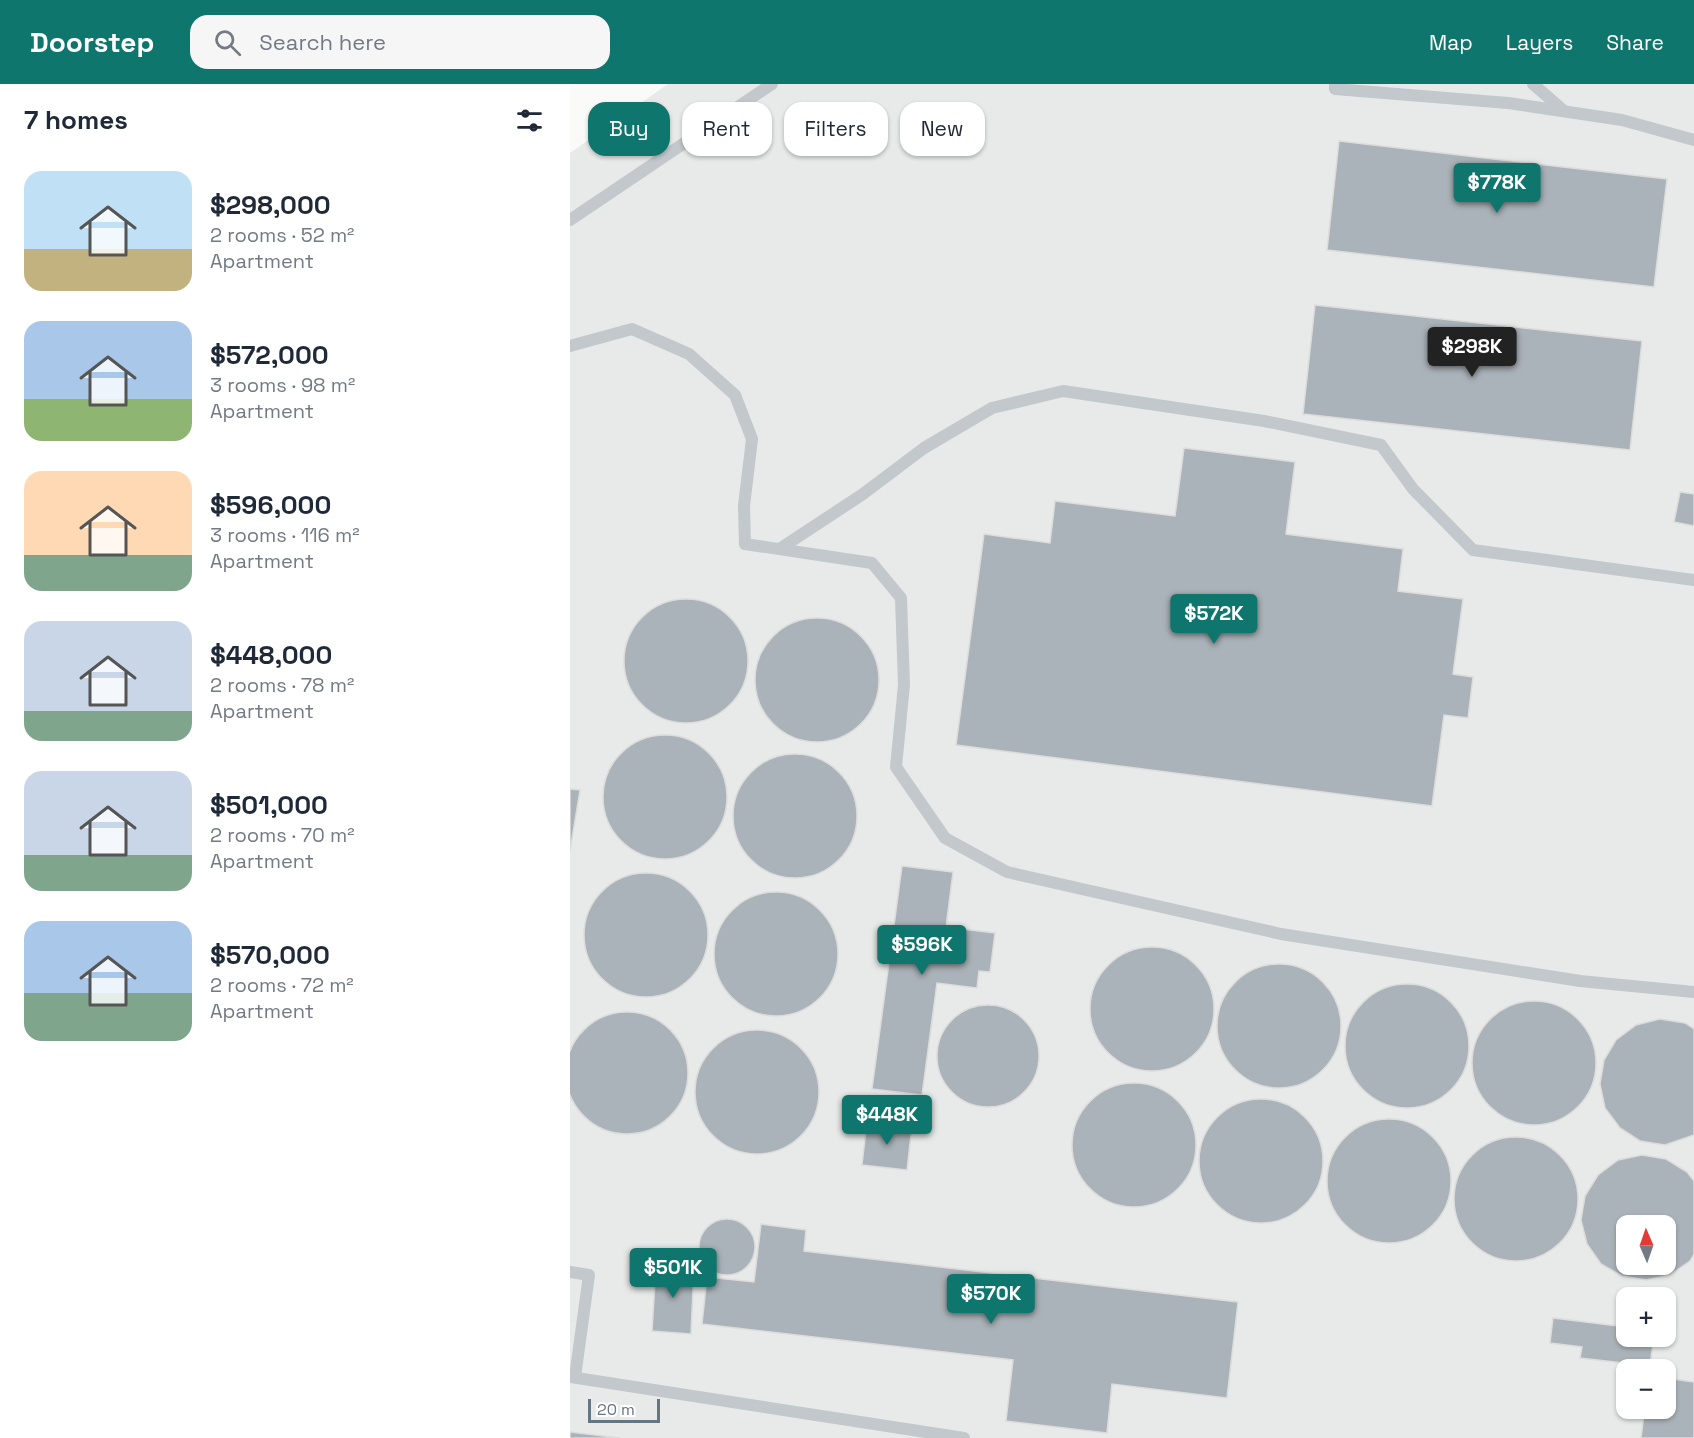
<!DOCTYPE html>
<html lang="en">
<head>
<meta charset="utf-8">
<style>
	:root { --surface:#fff; --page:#f6f6f7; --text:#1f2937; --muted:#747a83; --accent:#0f766e }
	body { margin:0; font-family:"Space Grotesk",sans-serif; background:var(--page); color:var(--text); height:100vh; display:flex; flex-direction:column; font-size:22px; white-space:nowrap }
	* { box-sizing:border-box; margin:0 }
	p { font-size:20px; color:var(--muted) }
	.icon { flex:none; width:33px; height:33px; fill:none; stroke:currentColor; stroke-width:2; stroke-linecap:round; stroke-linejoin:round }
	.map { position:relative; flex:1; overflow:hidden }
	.panel { display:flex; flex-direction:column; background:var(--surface); width:570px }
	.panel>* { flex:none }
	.banner { position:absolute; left:18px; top:18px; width:570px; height:54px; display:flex; gap:12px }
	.needle { width:39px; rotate:358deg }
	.tools { position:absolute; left:1046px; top:1131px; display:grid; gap:12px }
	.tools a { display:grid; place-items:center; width:60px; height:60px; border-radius:12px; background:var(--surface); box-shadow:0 2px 4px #0004; font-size:30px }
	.scale { position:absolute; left:18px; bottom:15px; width:72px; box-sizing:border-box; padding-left:6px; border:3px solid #657683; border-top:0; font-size:16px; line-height:21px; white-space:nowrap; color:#657683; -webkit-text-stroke:4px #fff; paint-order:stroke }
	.price { position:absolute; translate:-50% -51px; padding:0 14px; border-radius:6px; background:var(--accent); color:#fff; font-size:20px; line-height:39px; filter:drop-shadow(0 2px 3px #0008) }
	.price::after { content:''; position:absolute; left:50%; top:36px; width:18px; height:14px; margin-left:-9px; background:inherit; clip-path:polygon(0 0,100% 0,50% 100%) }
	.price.active { background:#222; color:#fff }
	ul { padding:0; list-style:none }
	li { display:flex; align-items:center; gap:18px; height:150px; padding:0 24px }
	li span { display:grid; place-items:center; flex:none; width:168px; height:120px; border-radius:18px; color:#555 }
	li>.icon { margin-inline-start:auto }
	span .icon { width:72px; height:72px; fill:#fffc; stroke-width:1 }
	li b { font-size:26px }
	h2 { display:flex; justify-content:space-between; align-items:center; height:72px; padding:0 24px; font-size:26px }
	.tag { padding:0 21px; border-radius:18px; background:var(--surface); box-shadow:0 2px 4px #0004; font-size:21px; line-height:54px }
	.tag.active { background:var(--accent); color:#fff }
	header { display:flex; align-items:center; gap:36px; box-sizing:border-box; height:84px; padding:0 30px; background:var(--accent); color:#fff }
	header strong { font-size:28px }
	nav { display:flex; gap:33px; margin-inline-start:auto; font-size:21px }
	.search { width:420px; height:54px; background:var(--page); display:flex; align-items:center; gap:15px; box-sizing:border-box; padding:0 21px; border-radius:18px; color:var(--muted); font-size:22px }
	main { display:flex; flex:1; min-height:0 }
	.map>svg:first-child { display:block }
	.built { fill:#e8e9e9; fill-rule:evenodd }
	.building { fill:#aab3b9; stroke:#dcdcda; stroke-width:1.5; fill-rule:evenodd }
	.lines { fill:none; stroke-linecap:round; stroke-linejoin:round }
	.service { stroke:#c3c8cc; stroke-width:12 }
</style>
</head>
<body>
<header>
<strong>Doorstep</strong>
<div class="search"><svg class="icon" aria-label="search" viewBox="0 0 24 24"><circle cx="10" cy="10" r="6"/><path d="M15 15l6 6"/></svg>Search here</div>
<nav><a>Map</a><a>Layers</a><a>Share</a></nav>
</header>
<main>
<section class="panel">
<h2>7 homes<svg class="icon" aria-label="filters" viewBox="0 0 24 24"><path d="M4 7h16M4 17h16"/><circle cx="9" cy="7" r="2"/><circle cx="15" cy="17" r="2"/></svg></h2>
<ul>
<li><span style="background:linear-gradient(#bfe0f5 65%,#c2b280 0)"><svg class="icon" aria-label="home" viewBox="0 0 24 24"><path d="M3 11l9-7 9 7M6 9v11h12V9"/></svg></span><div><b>$298,000</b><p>2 rooms · 52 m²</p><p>Apartment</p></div></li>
<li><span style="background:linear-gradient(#a9c7e8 65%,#8fb573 0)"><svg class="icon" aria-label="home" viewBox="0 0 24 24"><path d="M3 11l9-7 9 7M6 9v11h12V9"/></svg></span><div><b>$572,000</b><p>3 rooms · 98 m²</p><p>Apartment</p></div></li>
<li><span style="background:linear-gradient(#ffd9b3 70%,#7fa58c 0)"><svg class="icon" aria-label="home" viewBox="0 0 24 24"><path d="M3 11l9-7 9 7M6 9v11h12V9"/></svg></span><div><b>$596,000</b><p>3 rooms · 116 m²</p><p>Apartment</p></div></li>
<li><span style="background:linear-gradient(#c9d6e8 75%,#7fa58c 0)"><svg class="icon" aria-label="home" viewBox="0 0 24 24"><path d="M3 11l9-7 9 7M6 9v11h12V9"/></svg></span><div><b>$448,000</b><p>2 rooms · 78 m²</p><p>Apartment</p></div></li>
<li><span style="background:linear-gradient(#c9d6e8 70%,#7fa58c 0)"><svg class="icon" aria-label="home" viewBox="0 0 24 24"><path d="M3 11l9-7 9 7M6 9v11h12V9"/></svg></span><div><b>$501,000</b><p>2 rooms · 70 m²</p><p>Apartment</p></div></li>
<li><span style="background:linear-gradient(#a9c7e8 60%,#7fa58c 0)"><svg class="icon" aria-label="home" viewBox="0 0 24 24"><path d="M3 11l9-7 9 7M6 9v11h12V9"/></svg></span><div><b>$570,000</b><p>2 rooms · 72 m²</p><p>Apartment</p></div></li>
</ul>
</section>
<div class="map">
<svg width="1124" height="1354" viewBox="0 0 1124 1354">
	<rect width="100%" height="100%" fill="#fafaf8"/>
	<!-- built -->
	<path class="built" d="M 98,0 L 1124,0 L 1124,1354 L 0,1354 L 0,69 ZM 1056,1142 L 1095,1142 L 1095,1180 L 1056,1180 ZM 1056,1214 L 1095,1214 L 1095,1252 L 1056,1252 ZM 1056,1286 L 1095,1286 L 1095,1324 L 1056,1324 Z"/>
	<!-- building -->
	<g class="building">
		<polygon points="769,57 1097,95 1084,203 757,166"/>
		<polygon points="745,221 1072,257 1060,366 733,330"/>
		<polygon points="614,364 725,378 716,450 833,465 828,507 893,515 883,590 903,593 898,634 874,631 862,722 386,661 414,450 480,459 485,417 605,432"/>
		<polygon points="1110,408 1124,410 1124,442 1104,438"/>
		<circle cx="116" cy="577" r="62"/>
		<circle cx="247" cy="596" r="62"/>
		<circle cx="95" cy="713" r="62"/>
		<circle cx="225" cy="732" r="62"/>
		<polygon points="0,705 10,706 0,767"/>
		<polygon points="332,782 383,788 376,843 425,849 420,888 409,887 407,904 367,899 352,1011 302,1005"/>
		<circle cx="76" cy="851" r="62"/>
		<circle cx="206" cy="870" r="62"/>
		<circle cx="582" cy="925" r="62"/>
		<circle cx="709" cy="942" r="62"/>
		<circle cx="837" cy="962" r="62"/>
		<circle cx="964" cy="979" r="62"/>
		<circle cx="418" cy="972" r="51"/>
		<circle cx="57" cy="989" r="61"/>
		<polygon points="1090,935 1115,939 1124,945 1124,1051 1095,1061 1070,1057 1050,1044 1035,1024 1030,1000 1034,976 1046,956 1066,941"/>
		<circle cx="187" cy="1008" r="62"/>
		<circle cx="564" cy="1061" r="62"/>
		<circle cx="691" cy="1077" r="62"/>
		<circle cx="819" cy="1097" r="62"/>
		<polygon points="297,1037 342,1042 337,1086 292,1081"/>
		<circle cx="946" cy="1115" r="62"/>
		<path d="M 1072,1071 L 1096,1075 L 1117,1088 L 1124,1097 L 1124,1170 L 1120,1177 L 1100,1191 L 1076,1196 L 1052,1192 L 1031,1180 L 1017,1160 L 1011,1136 L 1015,1112 L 1028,1091 L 1048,1076 ZM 1056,1142 L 1095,1142 L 1095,1180 L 1056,1180 Z"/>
		<circle cx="157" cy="1163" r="28"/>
		<polygon points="191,1140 236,1146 234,1167 668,1218 657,1314 542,1300 537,1349 436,1337 443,1276 132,1240 137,1193 184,1198"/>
		<polygon points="86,1181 124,1183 121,1250 82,1247"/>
		<polygon points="983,1234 1056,1243 1056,1252 1084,1252 1080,1282 1010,1274 1012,1263 980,1259"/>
		<polygon points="1095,1294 1124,1298 1124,1354 1071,1354 1075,1324 1095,1324"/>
		<polygon points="0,1348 50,1354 0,1354"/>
	</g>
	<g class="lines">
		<!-- service -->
		<g class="service">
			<polyline points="765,0 765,5 938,19 1052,36 1124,56"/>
			<polyline points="963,0 994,27"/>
			<polyline points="0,136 202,0"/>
			<polyline points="0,262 62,245 119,270 165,311 182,355 174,422 175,460 302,479 331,514 334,601 326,683 375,754 437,788 711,850 1010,897 1124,908"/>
			<polyline points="211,464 293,410 354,364 422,324 493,307 694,337 811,361 843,405 903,466 1124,496"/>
			<polyline points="0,1188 19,1191 5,1293"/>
			<polyline points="0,1293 394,1354"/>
		</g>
	</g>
</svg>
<div class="tools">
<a><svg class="needle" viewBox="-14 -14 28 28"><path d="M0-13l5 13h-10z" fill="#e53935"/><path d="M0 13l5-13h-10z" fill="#747a83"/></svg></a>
<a>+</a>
<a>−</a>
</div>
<div class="scale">20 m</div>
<b class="price" style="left:927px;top:130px">$778K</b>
<b class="price active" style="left:902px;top:294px">$298K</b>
<b class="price" style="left:644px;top:561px">$572K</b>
<b class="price" style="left:352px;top:892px">$596K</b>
<b class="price" style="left:317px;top:1062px">$448K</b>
<b class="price" style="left:103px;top:1215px">$501K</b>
<b class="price" style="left:421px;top:1241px">$570K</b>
<div class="banner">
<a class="tag active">Buy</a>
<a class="tag">Rent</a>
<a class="tag">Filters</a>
<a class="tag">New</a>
</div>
</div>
</main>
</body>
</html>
